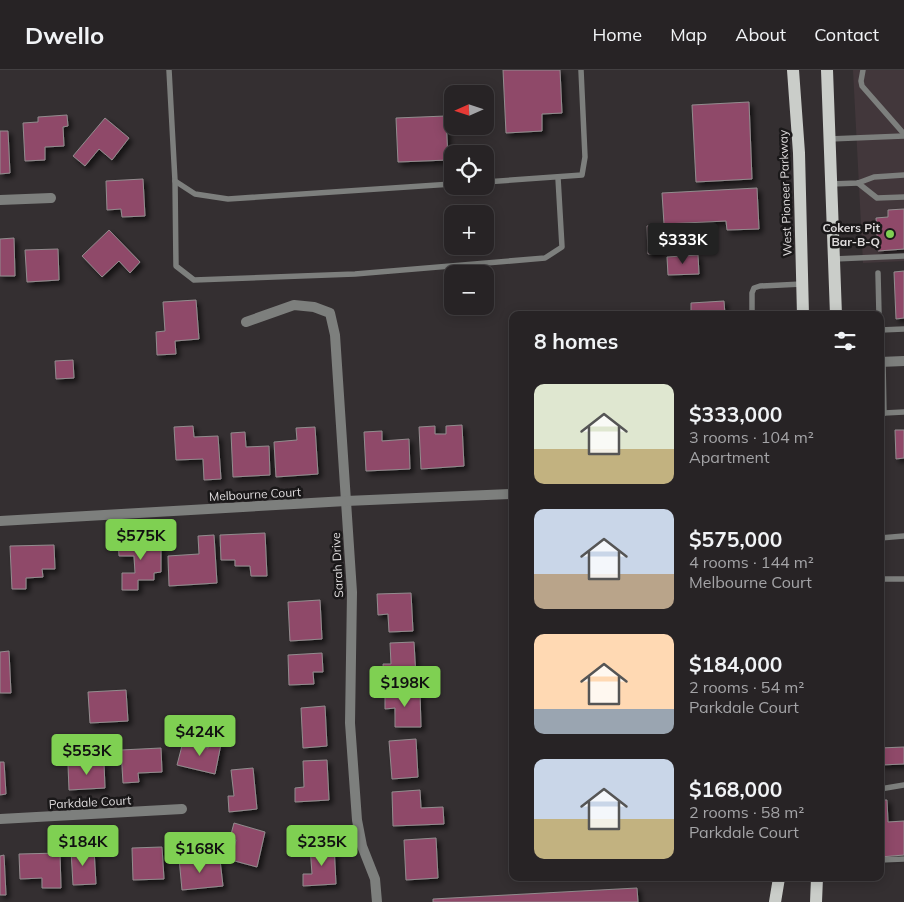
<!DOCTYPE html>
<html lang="en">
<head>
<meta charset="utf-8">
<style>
	:root { --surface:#272325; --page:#2f2b2d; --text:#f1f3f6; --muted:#a4a4a7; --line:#434042; --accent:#7fd052 }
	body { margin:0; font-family:Mulish,sans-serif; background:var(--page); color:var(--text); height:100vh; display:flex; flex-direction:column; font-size:19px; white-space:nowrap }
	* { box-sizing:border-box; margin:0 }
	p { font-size:16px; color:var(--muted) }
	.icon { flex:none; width:28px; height:28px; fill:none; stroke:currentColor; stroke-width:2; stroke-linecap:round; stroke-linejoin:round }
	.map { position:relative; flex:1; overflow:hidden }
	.drawer { position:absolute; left:509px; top:241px; width:375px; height:570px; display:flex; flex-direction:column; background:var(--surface); border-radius:10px; box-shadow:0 2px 12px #0003,0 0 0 1px var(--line) }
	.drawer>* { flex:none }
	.needle { width:32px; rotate:267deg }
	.buttons { position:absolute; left:444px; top:15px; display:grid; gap:10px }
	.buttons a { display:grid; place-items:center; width:50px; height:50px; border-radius:10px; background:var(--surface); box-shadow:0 2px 12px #0003,0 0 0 1px var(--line); font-size:25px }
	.price { position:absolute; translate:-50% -42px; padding:0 11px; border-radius:5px; background:var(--accent); color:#111; font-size:16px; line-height:32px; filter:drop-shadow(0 1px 2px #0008) }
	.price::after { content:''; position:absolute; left:50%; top:30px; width:15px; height:11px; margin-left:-8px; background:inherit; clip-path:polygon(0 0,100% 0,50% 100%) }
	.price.on { background:#222; color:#fff }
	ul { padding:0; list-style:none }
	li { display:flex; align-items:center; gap:15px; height:125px; padding:0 25px }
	li span { display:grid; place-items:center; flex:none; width:140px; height:100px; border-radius:10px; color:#555 }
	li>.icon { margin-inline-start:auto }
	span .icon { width:60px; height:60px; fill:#fffc; stroke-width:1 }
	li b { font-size:21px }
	h2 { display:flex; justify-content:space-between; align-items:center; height:60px; padding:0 25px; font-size:21px }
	header { display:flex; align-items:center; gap:30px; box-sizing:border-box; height:70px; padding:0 25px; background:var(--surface); border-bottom:1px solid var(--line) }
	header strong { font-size:24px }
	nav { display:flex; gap:28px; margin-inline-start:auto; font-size:18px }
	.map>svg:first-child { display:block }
	.built { fill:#42373b }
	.building { fill:#8f4969; stroke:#928c8e; filter:url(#shadow) }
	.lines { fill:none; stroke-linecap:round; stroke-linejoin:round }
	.service { stroke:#7d7f7d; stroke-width:5.5 }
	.minor { stroke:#7d7f7d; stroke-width:10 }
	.primary { stroke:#cacdc9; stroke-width:12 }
	.poi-dot { fill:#7fd052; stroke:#1a1819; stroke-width:2 }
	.labels { text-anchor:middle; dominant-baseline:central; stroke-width:5; stroke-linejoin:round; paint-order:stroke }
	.street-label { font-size:12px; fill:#dedbdc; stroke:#1a1819 }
	.poi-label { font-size:12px; font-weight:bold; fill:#dedbdc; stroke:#1a1819; text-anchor:end }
</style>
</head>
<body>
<header>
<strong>Dwello</strong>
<nav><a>Home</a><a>Map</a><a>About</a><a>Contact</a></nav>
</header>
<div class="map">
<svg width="904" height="832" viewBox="0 0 904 832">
	<defs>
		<filter id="shadow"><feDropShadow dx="3.5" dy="3.5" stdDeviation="2.5" flood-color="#0009"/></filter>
	</defs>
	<rect width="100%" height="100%" fill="#342f31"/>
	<!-- built -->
	<polygon class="built" points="853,0 904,0 904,191 863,193"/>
	<!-- building -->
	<g class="building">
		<polygon points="503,0 560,0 562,43 542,44 542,61 506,63"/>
		<polygon points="749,32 752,109 696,112 692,35"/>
		<polygon points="67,45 68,56 63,57 64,76 45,77 45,90 25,91 23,53 38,52 38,47"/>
		<polygon points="446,46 448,90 398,92 396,48"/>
		<polygon points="105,48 129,68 112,90 99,79 85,96 73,86"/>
		<polygon points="0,61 8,61 10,103 0,104"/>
		<polygon points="143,109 145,146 122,147 121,139 107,140 106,111"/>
		<polygon points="757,118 759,159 727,160 726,151 664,154 662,123"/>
		<polygon points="904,139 904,179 878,181 876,148 888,147 888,140"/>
		<polygon points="661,155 662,183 648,184 647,156"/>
		<polygon points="109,160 140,192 130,203 119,191 102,207 82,186"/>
		<polygon points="14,168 15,206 0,206 0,169"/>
		<polygon points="58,179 59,210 27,212 25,180"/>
		<polygon points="698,185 699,204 668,205 667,187"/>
		<polygon points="904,201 904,248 896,249 894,202"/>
		<polygon points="196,230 199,269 175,271 176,284 157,285 156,262 165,261 163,232"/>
		<polygon points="724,231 725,245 691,245 691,233"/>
		<polygon points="73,290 74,308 56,309 55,291"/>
		<polygon points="462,355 464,396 421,399 419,357 435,356 435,364 446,364 446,356"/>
		<polygon points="193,356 194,367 218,366 221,409 204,410 203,389 176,390 174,357"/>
		<polygon points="315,357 318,404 276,407 274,372 297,370 296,358"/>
		<polygon points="895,360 904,360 904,388 896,389"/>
		<polygon points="382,361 382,371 409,369 410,399 366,401 364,362"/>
		<polygon points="245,362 246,377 269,376 270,405 233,407 231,363"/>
		<polygon points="265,463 267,506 251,506 250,496 235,496 235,490 221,490 220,465"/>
		<polygon points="214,465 217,513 169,516 168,486 199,484 198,466"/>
		<polygon points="161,469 161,502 154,503 154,510 138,510 138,520 122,520 122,503 135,503 134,486 119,486 118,470"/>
		<polygon points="54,475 55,499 42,499 43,507 26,508 26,519 12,519 10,476"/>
		<polygon points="411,523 413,561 389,562 388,544 378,545 377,524"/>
		<polygon points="320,530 322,569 290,571 288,532"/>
		<polygon points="414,572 416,608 384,610 383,594 391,594 390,573"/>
		<polygon points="9,581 11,623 0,623 0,582"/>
		<polygon points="322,583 323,602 313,602 314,614 289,615 288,585"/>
		<polygon points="126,620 128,651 90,653 88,622"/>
		<polygon points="420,622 421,657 395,657 395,638 385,639 385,623"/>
		<polygon points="325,636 327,676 303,678 301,638"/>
		<polygon points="416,669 418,707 392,709 389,671"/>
		<polygon points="209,671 221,674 215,704 177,695 183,672 208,678"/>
		<polygon points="904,677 904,694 880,695 880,678"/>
		<polygon points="161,678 162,702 138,703 139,712 123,713 121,680"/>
		<polygon points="327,690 329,730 295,732 295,718 304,717 303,691"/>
		<polygon points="0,692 4,692 6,724 0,725"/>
		<polygon points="104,693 105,718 69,720 68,695"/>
		<polygon points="253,698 257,739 229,742 228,726 234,726 231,700"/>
		<polygon points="420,720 421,738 443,737 444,754 393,756 392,722"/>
		<polygon points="880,730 887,730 888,752 904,751 904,785 880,787"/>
		<polygon points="234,753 265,762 257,797 231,790 236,770 230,768"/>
		<polygon points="436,768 438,808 406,810 404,770"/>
		<polygon points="334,775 336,814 303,816 303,804 312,804 310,776"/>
		<polygon points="162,777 164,809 133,810 132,778"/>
		<polygon points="94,779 96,814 73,815 71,780"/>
		<polygon points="60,783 61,818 42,818 42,808 20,809 19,784"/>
		<polygon points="4,785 6,825 0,825 0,786"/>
		<polygon points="195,787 195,793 220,790 223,816 182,820 179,788"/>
		<polygon points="637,818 638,832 433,832 433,829"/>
	</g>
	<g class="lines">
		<!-- service -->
		<g class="service">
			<polyline points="169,0 175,111 195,124 228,129 452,114"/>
			<polyline points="863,0 861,11 862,16 904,64"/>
			<polyline points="829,69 904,66"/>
			<polyline points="175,111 176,196 194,210 355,204 545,188 562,177 558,108"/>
			<polyline points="485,112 582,105 585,87 581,0"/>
			<polyline points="858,113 877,128 904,127"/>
			<polyline points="831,114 858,113 874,107 904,105"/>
			<polyline points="834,189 904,186"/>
			<polyline points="878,203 879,245"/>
			<polyline points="752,245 752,223 754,218 760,216 802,214"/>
			<polyline points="880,260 904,259"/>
			<polyline points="880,278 883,292 884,343 880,348"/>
			<polyline points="884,343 904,342"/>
			<polyline points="880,468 904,466"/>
			<polyline points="880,509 904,509"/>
			<polyline points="880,719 904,715"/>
			<polyline points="880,790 904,789"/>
		</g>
		<!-- minor -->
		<g class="minor">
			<polyline points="0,130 51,128"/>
			<polyline points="246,252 294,235 314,237 330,243 335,265 352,522 350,653 357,750 362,776 375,809 377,832"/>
			<polyline points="880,292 904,291"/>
			<polyline points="0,451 346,431 512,424"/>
			<polyline points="0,749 182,739"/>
		</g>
		<!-- primary -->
		<g class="primary">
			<polyline points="793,0 799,83 803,245"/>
			<polyline points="827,0 836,245"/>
			<polyline points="775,832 779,808"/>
			<polyline points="816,832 817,808"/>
		</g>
	</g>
	<!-- markers -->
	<circle class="poi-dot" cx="890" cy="164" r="5"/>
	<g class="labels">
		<!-- street labels -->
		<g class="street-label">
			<text transform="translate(785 123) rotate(-92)">West Pioneer Parkway</text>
			<text transform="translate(255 424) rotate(-3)">Melbourne Court</text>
			<text transform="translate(337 495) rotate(-93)">Sarah Drive</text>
			<text transform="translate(90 732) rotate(-3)">Parkdale Court</text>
		</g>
		<!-- poi labels -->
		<g class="poi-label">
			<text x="880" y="157">Cokers Pit<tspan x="880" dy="14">Bar-B-Q</tspan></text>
		</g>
	</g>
</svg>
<div class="buttons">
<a><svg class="needle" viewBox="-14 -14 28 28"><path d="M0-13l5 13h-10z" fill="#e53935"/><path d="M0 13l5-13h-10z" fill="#a4a4a7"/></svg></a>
<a><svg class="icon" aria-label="locate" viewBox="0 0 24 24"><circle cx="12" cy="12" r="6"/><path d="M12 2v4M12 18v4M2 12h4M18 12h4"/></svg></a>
<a>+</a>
<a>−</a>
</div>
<b class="price on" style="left:683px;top:195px">$333K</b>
<b class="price" style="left:141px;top:491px">$575K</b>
<b class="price" style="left:405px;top:638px">$198K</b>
<b class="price" style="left:200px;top:687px">$424K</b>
<b class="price" style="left:87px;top:706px">$553K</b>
<b class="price" style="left:83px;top:797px">$184K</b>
<b class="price" style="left:322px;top:797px">$235K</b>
<b class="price" style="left:200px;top:804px">$168K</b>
<section class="drawer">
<h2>8 homes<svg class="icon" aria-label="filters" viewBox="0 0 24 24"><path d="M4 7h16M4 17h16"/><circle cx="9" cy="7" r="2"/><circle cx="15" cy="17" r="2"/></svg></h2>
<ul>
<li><span style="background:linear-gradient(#dfe7d0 65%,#c2b280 0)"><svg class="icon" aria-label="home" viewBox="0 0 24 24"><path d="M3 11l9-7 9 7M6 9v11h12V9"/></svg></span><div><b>$333,000</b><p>3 rooms · 104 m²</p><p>Apartment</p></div></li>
<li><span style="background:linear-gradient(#c9d6e8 65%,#b9a48a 0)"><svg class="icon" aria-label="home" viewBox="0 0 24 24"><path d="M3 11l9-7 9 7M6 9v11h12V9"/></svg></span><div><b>$575,000</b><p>4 rooms · 144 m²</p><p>Melbourne Court</p></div></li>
<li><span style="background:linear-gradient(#ffd9b3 75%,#9aa5b1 0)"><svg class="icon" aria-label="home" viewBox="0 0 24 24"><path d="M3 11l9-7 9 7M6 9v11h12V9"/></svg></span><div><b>$184,000</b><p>2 rooms · 54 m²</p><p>Parkdale Court</p></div></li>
<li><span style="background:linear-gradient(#c9d6e8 60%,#c2b280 0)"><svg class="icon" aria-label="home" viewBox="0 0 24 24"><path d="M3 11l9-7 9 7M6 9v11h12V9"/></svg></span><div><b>$168,000</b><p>2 rooms · 58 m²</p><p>Parkdale Court</p></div></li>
</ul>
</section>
</div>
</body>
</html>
